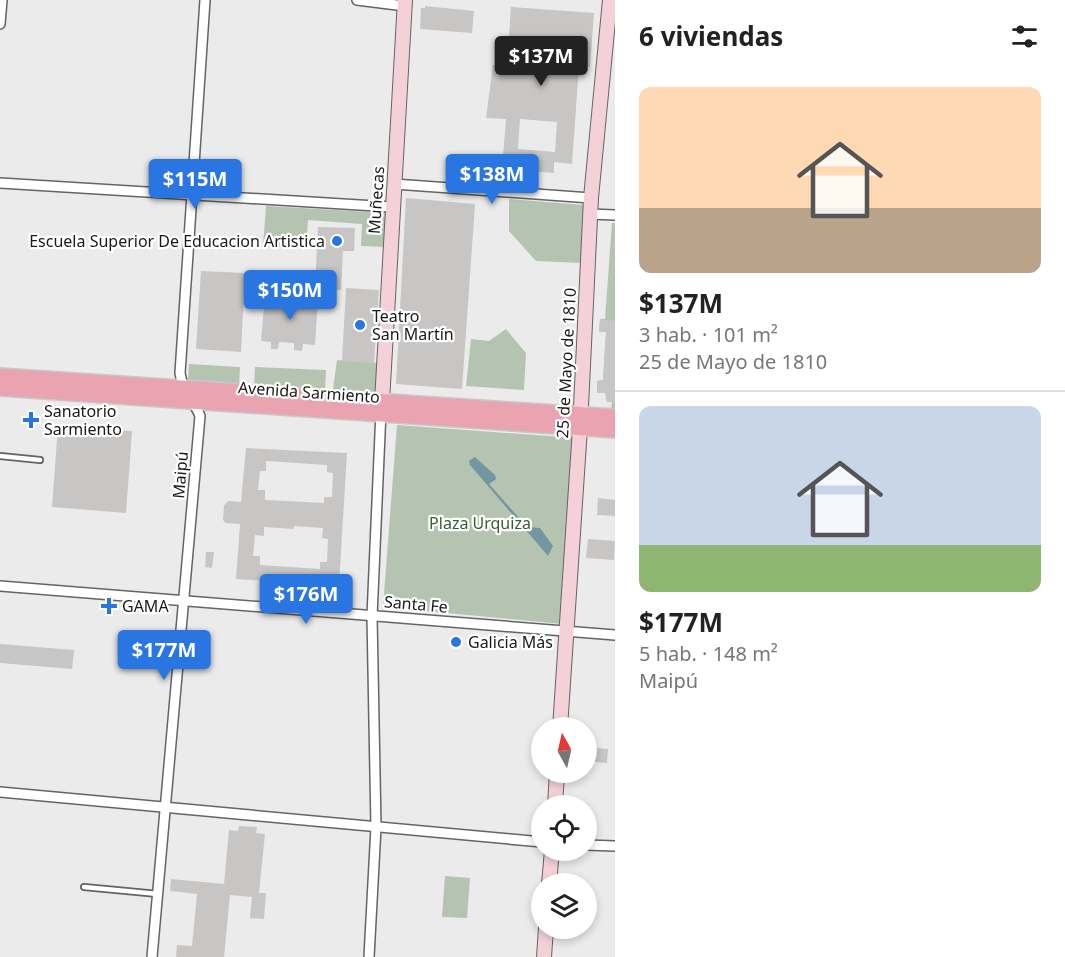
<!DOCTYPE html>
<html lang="es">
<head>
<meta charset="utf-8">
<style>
	:root { --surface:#fff; --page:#f2f2f2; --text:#222; --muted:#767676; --line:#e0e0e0; --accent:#2976e2 }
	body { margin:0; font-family:"Noto Sans",sans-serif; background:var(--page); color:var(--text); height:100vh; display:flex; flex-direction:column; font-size:22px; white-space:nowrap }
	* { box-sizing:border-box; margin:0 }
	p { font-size:20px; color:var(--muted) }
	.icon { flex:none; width:33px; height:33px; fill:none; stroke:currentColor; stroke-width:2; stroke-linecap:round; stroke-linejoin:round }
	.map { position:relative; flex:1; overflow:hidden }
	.sheet { display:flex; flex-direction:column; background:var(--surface); width:450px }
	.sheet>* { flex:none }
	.needle { width:39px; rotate:352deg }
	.controls { position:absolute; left:531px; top:717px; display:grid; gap:12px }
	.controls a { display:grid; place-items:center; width:66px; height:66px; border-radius:50%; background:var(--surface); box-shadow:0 3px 9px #0003; font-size:30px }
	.price { position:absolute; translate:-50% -51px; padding:0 14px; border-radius:6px; background:var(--accent); color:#fff; font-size:20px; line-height:39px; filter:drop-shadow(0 2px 3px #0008) }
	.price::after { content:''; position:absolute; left:50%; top:36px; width:18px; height:14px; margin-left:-9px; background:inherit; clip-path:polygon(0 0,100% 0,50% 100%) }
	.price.selected { background:#222; color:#fff }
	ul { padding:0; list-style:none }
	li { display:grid; align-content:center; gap:12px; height:318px; padding:0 24px }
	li+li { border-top:2px solid var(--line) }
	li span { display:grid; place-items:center; height:186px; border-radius:12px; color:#555 }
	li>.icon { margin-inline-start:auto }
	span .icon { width:108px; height:108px; fill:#fffc; stroke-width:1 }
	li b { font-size:26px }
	h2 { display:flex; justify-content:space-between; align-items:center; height:72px; padding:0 24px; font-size:26px }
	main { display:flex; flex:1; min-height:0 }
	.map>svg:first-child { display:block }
	.green { fill:#b4c4b1 }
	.water { fill:#7396a3 }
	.building { fill:#c7c6c4; fill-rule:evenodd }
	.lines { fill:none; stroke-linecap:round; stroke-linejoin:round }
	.lane-casing { stroke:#646466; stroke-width:8 }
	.street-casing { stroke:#646466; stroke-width:12 }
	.secondary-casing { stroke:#646466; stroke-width:16 }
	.primary-casing { stroke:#c8c8c8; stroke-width:18 }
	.lane { stroke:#fff; stroke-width:4.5 }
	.street { stroke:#fff; stroke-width:9 }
	.secondary { stroke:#f4d1d8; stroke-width:14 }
	.primary { stroke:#eaa3b0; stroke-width:15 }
	.poi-dot { fill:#2976e2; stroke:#fff; stroke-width:2 }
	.labels { text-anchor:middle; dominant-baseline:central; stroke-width:4.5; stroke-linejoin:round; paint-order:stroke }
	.street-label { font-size:16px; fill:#19191a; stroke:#fff }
	.poi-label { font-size:16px; fill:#19191a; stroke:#fff; text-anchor:start }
	.park-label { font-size:16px; fill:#3a5c35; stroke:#fff }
</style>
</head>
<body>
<main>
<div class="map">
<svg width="615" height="957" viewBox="0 0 615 957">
	<rect width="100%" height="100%" fill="#ebebec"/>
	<!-- green -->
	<g class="green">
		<polygon points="509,199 584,205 581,263 536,261 509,231"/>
		<polygon points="266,206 387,213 385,247 361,246 362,224 308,220 306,248 263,246"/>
		<polygon points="612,223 615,223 615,410 611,409 612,402 607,402 605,393 597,393 597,381 603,380 606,332 599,332 600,319 605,319"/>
		<polygon points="506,329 526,353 524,390 466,386 471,339 489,341"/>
		<polygon points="337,360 379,363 382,402 332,396"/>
		<polygon points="189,364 240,367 239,386 188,383"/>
		<polygon points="255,367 326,370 325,390 254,386"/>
		<polygon points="397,425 577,438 562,624 383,607"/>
		<polygon points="445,876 470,878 467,918 442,917"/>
	</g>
	<!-- water -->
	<polygon class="water" points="475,457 495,475 496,479 489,484 527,527 540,528 553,546 548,556 470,465 469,461"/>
	<!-- building -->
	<g class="building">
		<polygon points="425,6 474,11 472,33 420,29 421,8 425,8"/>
		<path d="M 511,7 L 594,13 L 590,67 L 579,66 L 572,164 L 554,162 L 554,173 L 502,169 L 506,119 L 486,118 L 493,65 L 507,66 ZM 520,119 L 557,122 L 555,152 L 518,149 Z"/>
		<polygon points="406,198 475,204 462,389 396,384"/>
		<polygon points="318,227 355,228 354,251 343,251 341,290 315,289"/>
		<polygon points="201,271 245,273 241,352 196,349"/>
		<polygon points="346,288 379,290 374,363 342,361"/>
		<polygon points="293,293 297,298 318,299 315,345 303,344 302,351 294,350 294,343 279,342 278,349 271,349 271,342 261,341 265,296 287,298"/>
		<polygon points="600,319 615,321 615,402 607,402 605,393 597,393 597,381 603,380 606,332 599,332"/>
		<polygon points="58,426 132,431 126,513 52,507"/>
		<path d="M 246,448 L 347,453 L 339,585 L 236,579 L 240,524 L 226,523 L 223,520 L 224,506 L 228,501 L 241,502 ZM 266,461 L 327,465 L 327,472 L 333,473 L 332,497 L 324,497 L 324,503 L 265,500 L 265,490 L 258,490 L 260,471 L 266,471 ZM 294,526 L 323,528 L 322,538 L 328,539 L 327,562 L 320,562 L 320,569 L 260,565 L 260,556 L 253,556 L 255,535 L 264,536 L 264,527 L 294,529 Z"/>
		<polygon points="598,498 615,500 615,516 597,515"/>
		<polygon points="588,539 615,541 614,560 586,558"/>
		<polygon points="206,552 214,552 212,568 205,567"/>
		<polygon points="0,644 74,650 72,669 0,663"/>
		<polygon points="586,747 608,749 607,763 586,761"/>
		<polygon points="239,826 257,827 256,833 265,834 259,893 266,893 264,919 250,918 252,897 230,895 224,957 176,957 177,945 192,946 197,894 170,891 171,879 224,884 229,830 238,831"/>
	</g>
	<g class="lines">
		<defs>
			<g id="lane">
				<polyline points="0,456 40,460"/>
				<polyline points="84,887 158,894"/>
			</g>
			<g id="street">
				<polyline points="357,0 405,6"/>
				<polyline points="0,24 2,0"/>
				<polyline points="0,183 392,207"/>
				<polyline points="394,184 591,198"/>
				<polyline points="590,214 615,215"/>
				<polyline points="0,586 615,635"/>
				<polyline points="0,792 542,842"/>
				<polyline points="586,845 615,846"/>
				<path d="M 152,957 L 200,416 C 194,401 182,390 180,373 L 205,0"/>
				<polyline points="369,957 376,827 372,616 381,411"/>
			</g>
			<g id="secondary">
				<polyline points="382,402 405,0"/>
				<polyline points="560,728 580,428 591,198 610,0"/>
				<polyline points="555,806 557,772"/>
				<polyline points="549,884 552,850"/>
				<polyline points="544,957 546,928"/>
			</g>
			<g id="primary">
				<polyline points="0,376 615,417"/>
				<polyline points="0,388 615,430"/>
			</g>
		</defs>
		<!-- lane casing -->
		<use href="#lane" class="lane-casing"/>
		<!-- street casing -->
		<use href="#street" class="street-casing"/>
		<!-- secondary casing -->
		<use href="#secondary" class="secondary-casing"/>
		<!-- primary casing -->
		<use href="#primary" class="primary-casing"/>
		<!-- lane -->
		<use href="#lane" class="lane"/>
		<!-- street -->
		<use href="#street" class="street"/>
		<!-- secondary -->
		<use href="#secondary" class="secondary"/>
		<!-- primary -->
		<use href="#primary" class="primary"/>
	</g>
	<!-- markers -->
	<g class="poi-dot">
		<circle cx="337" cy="241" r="6"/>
		<circle cx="360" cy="325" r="6"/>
		<path d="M28 411h6v6h6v6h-6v6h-6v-6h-6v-6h6z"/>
		<path d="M106 597h6v6h6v6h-6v6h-6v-6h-6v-6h6z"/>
		<circle cx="456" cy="642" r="6"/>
	</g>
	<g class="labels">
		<!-- street labels -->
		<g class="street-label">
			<text transform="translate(376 200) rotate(-86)">Muñecas</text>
			<text transform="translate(566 363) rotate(-87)">25 de Mayo de 1810</text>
			<text transform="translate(309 392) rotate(4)">Avenida Sarmiento</text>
			<text transform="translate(180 475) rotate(-85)">Maipú</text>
			<text transform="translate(416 604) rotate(5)">Santa Fe</text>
		</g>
		<!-- poi labels -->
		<g class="poi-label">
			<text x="325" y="241" text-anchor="end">Escuela Superior De Educacion Artistica</text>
			<text x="372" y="316">Teatro<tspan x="372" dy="18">San Martín</tspan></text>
			<text x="44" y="411">Sanatorio<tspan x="44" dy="18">Sarmiento</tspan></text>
			<text x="122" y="606">GAMA</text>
			<text x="468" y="642">Galicia Más</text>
		</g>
		<!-- park labels -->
		<g class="park-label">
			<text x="480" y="523">Plaza Urquiza</text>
		</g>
	</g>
</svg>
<div class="controls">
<a><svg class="needle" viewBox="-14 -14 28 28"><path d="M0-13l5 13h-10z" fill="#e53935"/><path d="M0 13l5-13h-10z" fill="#767676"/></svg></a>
<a><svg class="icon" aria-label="locate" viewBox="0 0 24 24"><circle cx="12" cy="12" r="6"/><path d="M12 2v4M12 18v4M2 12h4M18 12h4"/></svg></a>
<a><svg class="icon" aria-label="layers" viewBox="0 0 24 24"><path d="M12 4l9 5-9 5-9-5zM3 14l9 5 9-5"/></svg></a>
</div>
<b class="price selected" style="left:541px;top:87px">$137M</b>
<b class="price" style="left:492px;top:205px">$138M</b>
<b class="price" style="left:195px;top:210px">$115M</b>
<b class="price" style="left:290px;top:321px">$150M</b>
<b class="price" style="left:306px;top:625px">$176M</b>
<b class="price" style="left:164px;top:681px">$177M</b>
</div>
<section class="sheet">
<h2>6 viviendas<svg class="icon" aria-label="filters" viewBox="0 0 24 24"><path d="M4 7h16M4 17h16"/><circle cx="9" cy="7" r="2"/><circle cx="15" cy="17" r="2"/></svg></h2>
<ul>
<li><span style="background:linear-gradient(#ffd9b3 65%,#b9a48a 0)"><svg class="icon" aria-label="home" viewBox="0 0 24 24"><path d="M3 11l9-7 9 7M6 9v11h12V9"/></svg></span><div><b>$137M</b><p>3 hab. · 101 m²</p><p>25 de Mayo de 1810</p></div></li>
<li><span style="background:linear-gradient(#c9d6e8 75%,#8fb573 0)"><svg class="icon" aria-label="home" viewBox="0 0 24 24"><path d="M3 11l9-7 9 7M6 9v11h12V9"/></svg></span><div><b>$177M</b><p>5 hab. · 148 m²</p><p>Maipú</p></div></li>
</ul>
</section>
</main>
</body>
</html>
